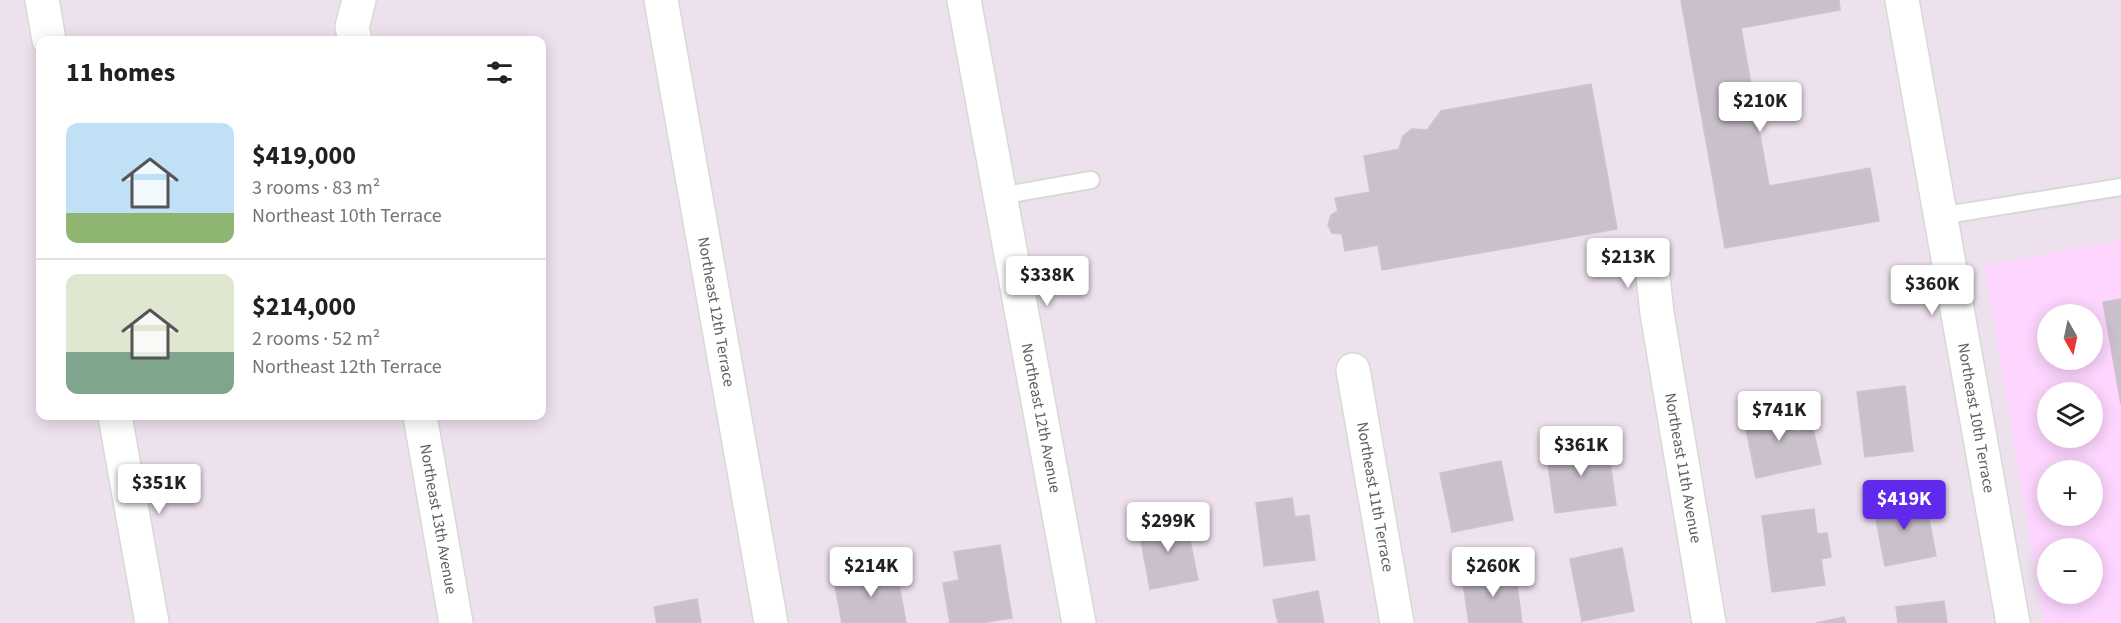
<!DOCTYPE html>
<html lang="en">
<head>
<meta charset="utf-8">
<style>
	:root { --surface:#fff; --page:#f6f6f6; --text:#202124; --muted:#757577; --line:#e0e0e0; --accent:#6029eb }
	body { margin:0; font-family:"Source Sans 3",sans-serif; background:var(--page); color:var(--text); height:100vh; display:flex; flex-direction:column; font-size:22px; white-space:nowrap }
	* { box-sizing:border-box; margin:0 }
	p { font-size:20px; color:var(--muted) }
	.icon { flex:none; width:33px; height:33px; fill:none; stroke:currentColor; stroke-width:2; stroke-linecap:round; stroke-linejoin:round }
	.map { position:relative; flex:1; overflow:hidden }
	.details { position:absolute; left:36px; top:36px; width:510px; height:384px; display:flex; flex-direction:column; background:var(--surface); border-radius:12px; box-shadow:0 3px 15px #0003 }
	.details>* { flex:none }
	.needle { width:39px; rotate:171deg }
	.tools { position:absolute; left:2037px; top:304px; display:grid; gap:12px }
	.tools a { display:grid; place-items:center; width:66px; height:66px; border-radius:50%; background:var(--surface); box-shadow:0 3px 15px #0003; font-size:30px }
	.price { position:absolute; translate:-50% -51px; padding:0 14px; border-radius:6px; background:#fff; color:#222; font-size:20px; line-height:39px; filter:drop-shadow(0 2px 3px #0008) }
	.price::after { content:''; position:absolute; left:50%; top:36px; width:18px; height:14px; margin-left:-9px; background:inherit; clip-path:polygon(0 0,100% 0,50% 100%) }
	.price.selected { background:var(--accent); color:#fff }
	ul { padding:0; list-style:none }
	li { display:flex; align-items:center; gap:18px; height:150px; padding:0 30px }
	li+li { border-top:2px solid var(--line) }
	li span { display:grid; place-items:center; flex:none; width:168px; height:120px; border-radius:12px; color:#555 }
	li>.icon { margin-inline-start:auto }
	span .icon { width:72px; height:72px; fill:#fffc; stroke-width:1 }
	li b { font-size:26px }
	h2 { display:flex; justify-content:space-between; align-items:center; height:72px; padding:0 30px; font-size:26px }
	.map>svg:first-child { display:block }
	.commercial { fill:#fdd5fe; fill-rule:evenodd }
	.building { fill:#c9c0cb; stroke:#d0c0d2; stroke-width:1.5 }
	.lines { fill:none; stroke-linecap:round; stroke-linejoin:round }
	.lane-casing { stroke:#d5dbd4; stroke-width:20 }
	.street-casing { stroke:#d5dbd4; stroke-width:36 }
	.lane { stroke:#fff; stroke-width:16 }
	.street { stroke:#fff; stroke-width:33 }
	.labels { text-anchor:middle; dominant-baseline:central; stroke-width:6; stroke-linejoin:round; paint-order:stroke }
	.street-label { font-size:16px; fill:#5c635a; stroke:#fff }
</style>
</head>
<body>
<div class="map">
<svg width="2121" height="623" viewBox="0 0 2121 623">
	<rect width="100%" height="100%" fill="#ede1ed"/>
	<!-- commercial -->
	<path class="commercial" d="M 2121,241 L 2121,623 L 2044,623 L 1984,265 ZM 2048,315 L 2092,315 L 2092,360 L 2048,360 ZM 2048,393 L 2092,393 L 2092,438 L 2048,438 ZM 2048,471 L 2092,471 L 2092,516 L 2048,516 ZM 2048,549 L 2092,549 L 2092,594 L 2048,594 Z"/>
	<!-- building -->
	<g class="building">
		<polygon points="1681,0 1839,0 1840,10 1741,28 1769,186 1870,168 1879,221 1725,248"/>
		<polygon points="1591,84 1617,229 1382,270 1378,245 1345,251 1342,234 1332,233 1328,225 1331,215 1338,211 1335,198 1370,192 1364,156 1399,149 1403,136 1412,129 1427,130 1441,111"/>
		<polygon points="2121,299 2121,404 2103,302"/>
		<polygon points="1905,386 1913,451 1865,457 1857,392"/>
		<polygon points="1790,404 1796,432 1813,429 1821,464 1756,478 1743,414"/>
		<polygon points="1607,440 1616,505 1555,513 1546,449"/>
		<polygon points="1501,461 1513,520 1452,532 1440,473"/>
		<polygon points="1916,495 1919,514 1928,513 1936,556 1885,566 1873,504"/>
		<polygon points="1292,498 1295,517 1309,515 1315,560 1264,566 1256,503"/>
		<polygon points="1814,509 1817,534 1827,533 1831,557 1821,559 1825,585 1772,592 1762,516"/>
		<polygon points="1185,516 1198,580 1150,589 1138,525"/>
		<polygon points="1000,545 1012,618 980,623 950,623 943,583 959,580 954,552"/>
		<polygon points="1622,548 1634,611 1582,621 1570,559"/>
		<polygon points="896,568 906,623 842,623 834,580"/>
		<polygon points="1515,569 1522,623 1469,623 1462,576"/>
		<polygon points="1318,591 1324,623 1278,623 1273,600"/>
		<polygon points="697,599 701,623 657,623 654,607"/>
		<polygon points="1944,601 1947,623 1898,623 1896,607"/>
		<polygon points="1844,617 1846,623 1816,623"/>
	</g>
	<g class="lines">
		<defs>
			<g id="lane">
				<polyline points="1000,196 1091,180"/>
				<polyline points="1940,216 2121,187"/>
			</g>
			<g id="street">
				<polyline points="42,0 49,40"/>
				<polyline points="661,0 771,623"/>
				<polyline points="964,0 1079,623"/>
				<polyline points="1902,0 2013,623"/>
				<polyline points="355,40 352,27 359,0"/>
				<polyline points="1651,259 1657,313 1709,623"/>
				<polyline points="1353,370 1397,623"/>
				<polyline points="115,416 152,623"/>
				<polyline points="420,416 456,623"/>
			</g>
		</defs>
		<!-- lane casing -->
		<use href="#lane" class="lane-casing"/>
		<!-- street casing -->
		<use href="#street" class="street-casing"/>
		<!-- lane -->
		<use href="#lane" class="lane"/>
		<!-- street -->
		<use href="#street" class="street"/>
	</g>
	<g class="labels">
		<!-- street labels -->
		<g class="street-label">
			<text transform="translate(716 312) rotate(80)">Northeast 12th Terrace</text>
			<text transform="translate(1041 418) rotate(79)">Northeast 12th Avenue</text>
			<text transform="translate(1976 418) rotate(80)">Northeast 10th Terrace</text>
			<text transform="translate(1683 468) rotate(80)">Northeast 11th Avenue</text>
			<text transform="translate(1375 497) rotate(80)">Northeast 11th Terrace</text>
			<text transform="translate(438 519) rotate(80)">Northeast 13th Avenue</text>
		</g>
	</g>
</svg>
<div class="tools">
<a><svg class="needle" viewBox="-14 -14 28 28"><path d="M0-13l5 13h-10z" fill="#e53935"/><path d="M0 13l5-13h-10z" fill="#757577"/></svg></a>
<a><svg class="icon" aria-label="layers" viewBox="0 0 24 24"><path d="M12 4l9 5-9 5-9-5zM3 14l9 5 9-5"/></svg></a>
<a>+</a>
<a>−</a>
</div>
<b class="price" style="left:1760px;top:133px">$210K</b>
<b class="price" style="left:1628px;top:289px">$213K</b>
<b class="price" style="left:1047px;top:307px">$338K</b>
<b class="price" style="left:1932px;top:316px">$360K</b>
<b class="price" style="left:1779px;top:442px">$741K</b>
<b class="price" style="left:1581px;top:477px">$361K</b>
<b class="price" style="left:159px;top:515px">$351K</b>
<b class="price selected" style="left:1904px;top:531px">$419K</b>
<b class="price" style="left:1168px;top:553px">$299K</b>
<b class="price" style="left:871px;top:598px">$214K</b>
<b class="price" style="left:1493px;top:598px">$260K</b>
<section class="details">
<h2>11 homes<svg class="icon" aria-label="filters" viewBox="0 0 24 24"><path d="M4 7h16M4 17h16"/><circle cx="9" cy="7" r="2"/><circle cx="15" cy="17" r="2"/></svg></h2>
<ul>
<li><span style="background:linear-gradient(#bfe0f5 75%,#8fb573 0)"><svg class="icon" aria-label="home" viewBox="0 0 24 24"><path d="M3 11l9-7 9 7M6 9v11h12V9"/></svg></span><div><b>$419,000</b><p>3 rooms · 83 m²</p><p>Northeast 10th Terrace</p></div></li>
<li><span style="background:linear-gradient(#dfe7d0 65%,#7fa58c 0)"><svg class="icon" aria-label="home" viewBox="0 0 24 24"><path d="M3 11l9-7 9 7M6 9v11h12V9"/></svg></span><div><b>$214,000</b><p>2 rooms · 52 m²</p><p>Northeast 12th Terrace</p></div></li>
</ul>
</section>
</div>
</body>
</html>
